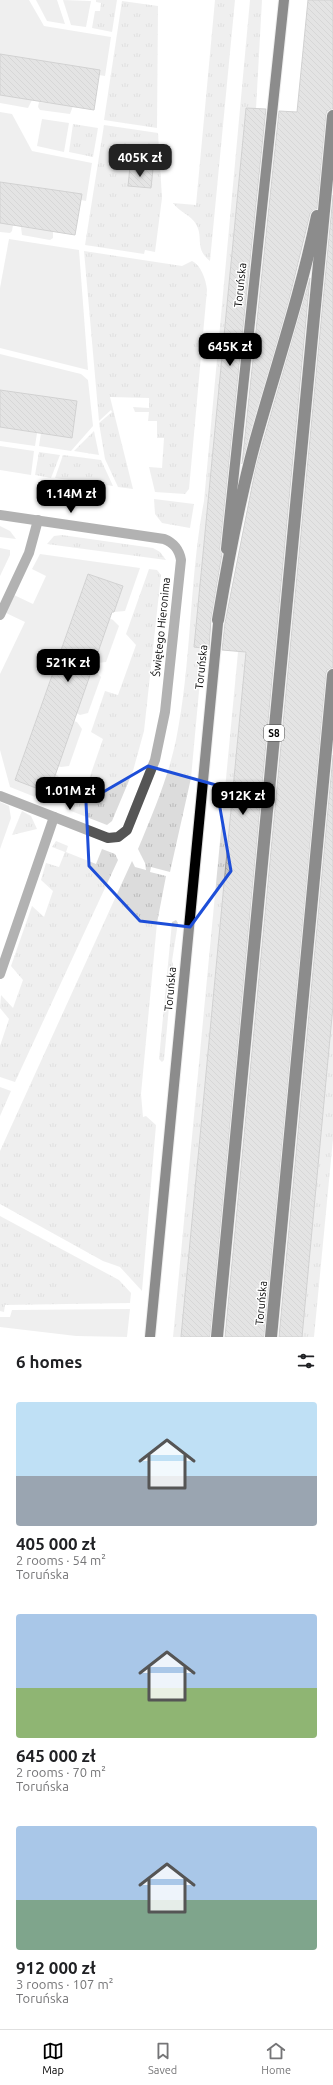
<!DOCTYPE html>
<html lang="en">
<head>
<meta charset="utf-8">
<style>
	:root { --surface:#fff; --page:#f6f6f6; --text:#202124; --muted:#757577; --line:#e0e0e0; --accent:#000 }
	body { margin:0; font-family:Ubuntu,sans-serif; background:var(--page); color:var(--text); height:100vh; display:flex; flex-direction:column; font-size:15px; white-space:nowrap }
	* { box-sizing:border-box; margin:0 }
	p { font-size:13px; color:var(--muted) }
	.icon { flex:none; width:22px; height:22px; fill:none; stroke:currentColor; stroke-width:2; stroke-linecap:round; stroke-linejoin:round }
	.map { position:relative; height:1337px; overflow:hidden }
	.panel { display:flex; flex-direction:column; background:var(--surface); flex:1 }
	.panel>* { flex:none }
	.price { position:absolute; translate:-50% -34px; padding:0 9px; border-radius:8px; background:var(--accent); color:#fff; font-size:13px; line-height:26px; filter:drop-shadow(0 1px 2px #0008) }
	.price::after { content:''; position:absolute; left:50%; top:24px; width:12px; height:9px; margin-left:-6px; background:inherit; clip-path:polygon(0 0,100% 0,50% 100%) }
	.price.selected { background:#222; color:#fff }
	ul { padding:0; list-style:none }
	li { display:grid; align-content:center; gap:8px; height:212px; padding:0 16px }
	li span { display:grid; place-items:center; height:124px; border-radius:4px; color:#555 }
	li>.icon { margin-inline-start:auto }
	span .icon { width:72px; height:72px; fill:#fffc; stroke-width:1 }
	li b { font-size:17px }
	h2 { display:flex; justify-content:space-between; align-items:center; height:48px; padding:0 16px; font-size:17px }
	.menu { display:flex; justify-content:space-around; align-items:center; height:56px; border-top:1px solid var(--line); background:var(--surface); font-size:11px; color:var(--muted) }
	.menu a { display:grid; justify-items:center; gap:2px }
	.menu .selected { color:var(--accent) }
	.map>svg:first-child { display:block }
	.grass { fill:url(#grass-tufts) }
	.green { fill:#dcdcdc }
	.building { fill:url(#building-back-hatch); stroke:#999 }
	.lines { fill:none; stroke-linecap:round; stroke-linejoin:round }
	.major-casing { stroke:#dbdbdb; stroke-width:12 }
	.highway-casing { stroke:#dbdbdb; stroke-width:14 }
	.minor { stroke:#555; stroke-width:10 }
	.major { stroke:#000; stroke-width:10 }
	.highway { stroke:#000; stroke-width:12 }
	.marked { fill:none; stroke:#1d4ed8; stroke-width:3; stroke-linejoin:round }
	.labels { text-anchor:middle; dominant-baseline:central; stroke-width:3; stroke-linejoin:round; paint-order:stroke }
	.shield { fill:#fff; stroke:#4c4c4c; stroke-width:1 }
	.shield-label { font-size:10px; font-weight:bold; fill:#000 }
	.street-label { font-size:11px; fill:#000; stroke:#fff }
</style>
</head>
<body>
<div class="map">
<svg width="333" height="1337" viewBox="0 0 333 1337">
	<defs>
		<pattern id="grass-tufts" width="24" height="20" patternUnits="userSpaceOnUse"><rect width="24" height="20" fill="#dcdcdc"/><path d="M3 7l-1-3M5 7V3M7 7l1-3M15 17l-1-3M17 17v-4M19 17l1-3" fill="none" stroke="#bbb"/></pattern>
		<pattern id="building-back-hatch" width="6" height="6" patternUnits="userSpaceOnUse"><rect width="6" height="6" fill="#c4c4c4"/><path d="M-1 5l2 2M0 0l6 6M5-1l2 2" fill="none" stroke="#a7a7a7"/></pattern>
	</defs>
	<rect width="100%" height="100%" fill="#fff"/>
	<!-- grass -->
	<g class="grass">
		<polygon points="96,0 117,0 112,32 92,28 95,11 100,11 101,3 96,2"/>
		<path d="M 215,0 L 235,0 L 210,261 C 194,248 204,238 196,224 C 191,215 179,212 173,203 L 196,205 Z"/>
		<path d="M 250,0 L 262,0 L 256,109 L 246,108 L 194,647 L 203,648 L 191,778 L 170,872 L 151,867 L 150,872 L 166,876 L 157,923 L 141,1094 L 143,1117 L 146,1116 L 156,1125 L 142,1291 L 120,1267 L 103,1261 L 0,1204 L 0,1151 L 132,861 L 135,867 L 146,870 L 145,863 L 138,849 C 153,813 168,778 176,740 C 192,661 189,580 204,501 Z"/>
		<polygon points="122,1 158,6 157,128 104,120"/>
		<polygon points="73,124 98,128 93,157 69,152"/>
		<polygon points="104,125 158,133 162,198 155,252 145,250 144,254 85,245"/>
		<path d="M 84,251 L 182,266 L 192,261 C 201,265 206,280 207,290 L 189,489 L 185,494 L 155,492 L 149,467 L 162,468 L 164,438 L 157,438 L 157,421 L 148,421 L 149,412 L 135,412 L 133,407 L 149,408 L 149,398 L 110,397 L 133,489 L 118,487 L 105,459 L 99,423 L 112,412 L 111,410 L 99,421 Z"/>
		<polygon points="94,431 99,455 74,451"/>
		<polygon points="39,452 60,455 51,478 35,475"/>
		<polygon points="63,455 101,460 113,486 55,478"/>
		<polygon points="154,499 194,504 190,528 162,523 155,514"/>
		<polygon points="0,526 10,531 16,539 0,537"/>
		<polygon points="62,535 153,548 160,552 166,560 47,544 54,536"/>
		<polygon points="149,569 157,570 161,575 144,731 133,771 112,821 107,825 66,809 65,805 73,780 88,782 103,739 91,732 105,691 118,695 136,645 126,634"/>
		<polygon points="238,652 246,652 181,1337 173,1337"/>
		<polygon points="22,811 31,816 37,829 12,835"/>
		<polygon points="56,841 68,846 66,852 96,864 102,849 115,854 118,860 15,1082 0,1077 0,1046 9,1019 0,1008 1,995 13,1008 23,980 11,966 32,906 44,917 53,891 41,880 46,863 59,867 65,852 52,847"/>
		<polygon points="176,920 178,923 172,961 173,964 164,1060 162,1062 159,1059 172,922"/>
		<polygon points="333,1006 333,1139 314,1337 302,1337"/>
		<polygon points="0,1087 11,1091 0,1116"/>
		<polygon points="0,1216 119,1280 131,1293 130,1303 5,1305 4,1312 0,1311"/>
	</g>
	<!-- green -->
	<g class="green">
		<polygon points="0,0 29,0 44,26 111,37 105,76 99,75 100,70 0,54"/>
		<polygon points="36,0 57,0 65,24 47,21"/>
		<polygon points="63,0 91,1 86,27 71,25"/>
		<polygon points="0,95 32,100 28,108 0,103"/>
		<polygon points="39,102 73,106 70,114 40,110 38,107"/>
		<polygon points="0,112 12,114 32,151 92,163 86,201 81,200 81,194 0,182"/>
		<polygon points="42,119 69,123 64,152 37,146"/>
		<polygon points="0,223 13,225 12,231 10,233 0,232"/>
		<polygon points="21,227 53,231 53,238 50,240 22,235"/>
		<polygon points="9,239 79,250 88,370 0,348 0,288"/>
		<polygon points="0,354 81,374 88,380 93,426 71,451 39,446 41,433 72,437 77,401 0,390"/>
		<polygon points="0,427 37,433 35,446 0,441"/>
		<polygon points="0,446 34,451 31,475 0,470"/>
		<polygon points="0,548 10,550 10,555 0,576"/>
		<polygon points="40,554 140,568 125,611 114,612 123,586 88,574 15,779 49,793 56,774 63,781 57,800 50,803 10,787 0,750 0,674 25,622 6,613 14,595 33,604 46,576 32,569"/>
		<polygon points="109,618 113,620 119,626 106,662 98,663 94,662"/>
		<polygon points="91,669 95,671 101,677 88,713 80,715 76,713"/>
		<polygon points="73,721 77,722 82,729 69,766 61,767 57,766"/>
		<polygon points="0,802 9,806 11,818 0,849"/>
		<path d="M 82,1277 C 92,1277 123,1282 126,1294 L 124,1298 L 119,1300 C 105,1301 69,1306 68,1289 L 75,1278 Z"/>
		<polygon points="130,1309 127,1337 76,1336 0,1327 0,1317 10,1317 12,1310"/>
	</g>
	<!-- building -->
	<g class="building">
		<polygon points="308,0 333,0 333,109 327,111 326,115 317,209 312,211 310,214 289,300 242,464 279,111 297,112"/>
		<polygon points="0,54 100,70 94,110 0,95"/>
		<polygon points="246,108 266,109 220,548 222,554 211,619 209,649 194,647"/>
		<polygon points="130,167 153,169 151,188 128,186"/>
		<polygon points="0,182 82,194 75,235 0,223"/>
		<polygon points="333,195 333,668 327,670 326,674 264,1337 225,1337"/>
		<polygon points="310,278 210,1337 181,1337 246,652 222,650 225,623 256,466"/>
		<polygon points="0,390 77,401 72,438 0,427"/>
		<polygon points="88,574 123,586 114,612 112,612 49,793 15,780"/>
		<polygon points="333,755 333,1006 302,1337 279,1337"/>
	</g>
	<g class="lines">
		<defs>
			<g id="major">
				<polyline points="226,549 284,0"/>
				<polyline points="150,1337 219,613"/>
			</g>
			<g id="highway">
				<path d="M 218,620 C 228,560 239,501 255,442 C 276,367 301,293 317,216"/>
				<polyline points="217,1337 333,116"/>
				<polyline points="271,1337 333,675"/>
			</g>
		</defs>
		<!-- major casing -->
		<use href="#major" class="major-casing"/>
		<!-- highway casing -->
		<use href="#highway" class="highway-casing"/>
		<!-- minor -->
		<g class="minor">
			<path d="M 0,515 L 164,539 C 174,543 179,549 181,560 L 165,712 L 155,760 L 127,830 L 118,837 L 108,838 L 0,796"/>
			<polyline points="0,615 29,553 38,520"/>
			<polyline points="0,974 54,817"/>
		</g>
		<!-- major -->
		<use href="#major" class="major"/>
		<!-- highway -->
		<use href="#highway" class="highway"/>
	</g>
	<!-- marked area -->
	<path d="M0 0H333V1337H0ZM 148,766 L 216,785 L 231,871 L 190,927 L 140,921 L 89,866 L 86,802 Z" fill="#fff" fill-opacity=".55" fill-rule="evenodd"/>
	<path class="marked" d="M 148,766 L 216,785 L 231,871 L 190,927 L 140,921 L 89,866 L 86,802 Z"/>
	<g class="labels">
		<!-- shield labels -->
		<rect class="shield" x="264" y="725" width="20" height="16" rx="3"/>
		<g class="shield-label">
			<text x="274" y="733">S8</text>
		</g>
		<!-- street labels -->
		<g class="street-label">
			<text transform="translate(240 285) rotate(-84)">Toruńska</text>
			<text transform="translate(161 627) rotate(-84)">Świętego Hieronima</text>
			<text transform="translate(201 667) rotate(-84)">Toruńska</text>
			<text transform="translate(170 989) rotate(-85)">Toruńska</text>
			<text transform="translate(261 1303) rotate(-85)">Toruńska</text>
		</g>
	</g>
</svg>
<b class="price selected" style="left:140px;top:178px">405K zł</b>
<b class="price" style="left:230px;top:367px">645K zł</b>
<b class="price" style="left:71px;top:514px">1.14M zł</b>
<b class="price" style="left:68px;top:683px">521K zł</b>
<b class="price" style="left:70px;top:811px">1.01M zł</b>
<b class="price" style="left:243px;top:816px">912K zł</b>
</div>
<section class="panel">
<h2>6 homes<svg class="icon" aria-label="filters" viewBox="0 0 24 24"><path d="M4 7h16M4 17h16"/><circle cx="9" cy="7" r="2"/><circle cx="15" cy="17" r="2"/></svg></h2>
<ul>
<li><span style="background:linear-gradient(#bfe0f5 60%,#9aa5b1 0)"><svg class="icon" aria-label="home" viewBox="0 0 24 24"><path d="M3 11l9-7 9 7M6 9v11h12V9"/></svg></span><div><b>405 000 zł</b><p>2 rooms · 54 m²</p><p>Toruńska</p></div></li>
<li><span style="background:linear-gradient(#a9c7e8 60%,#8fb573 0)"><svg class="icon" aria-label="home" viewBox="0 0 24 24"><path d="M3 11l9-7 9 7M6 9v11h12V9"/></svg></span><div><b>645 000 zł</b><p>2 rooms · 70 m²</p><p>Toruńska</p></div></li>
<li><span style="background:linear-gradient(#a9c7e8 60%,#7fa58c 0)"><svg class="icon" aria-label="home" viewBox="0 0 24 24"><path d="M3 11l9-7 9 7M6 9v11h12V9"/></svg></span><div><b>912 000 zł</b><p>3 rooms · 107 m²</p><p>Toruńska</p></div></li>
</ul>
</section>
<nav class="menu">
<a class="selected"><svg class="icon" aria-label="map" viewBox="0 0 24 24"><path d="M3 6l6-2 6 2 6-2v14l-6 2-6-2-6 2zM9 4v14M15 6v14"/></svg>Map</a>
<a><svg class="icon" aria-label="saved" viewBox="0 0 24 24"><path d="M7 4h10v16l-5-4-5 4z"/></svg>Saved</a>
<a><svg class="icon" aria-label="home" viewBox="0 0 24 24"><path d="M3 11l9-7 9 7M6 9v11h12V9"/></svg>Home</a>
</nav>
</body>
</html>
